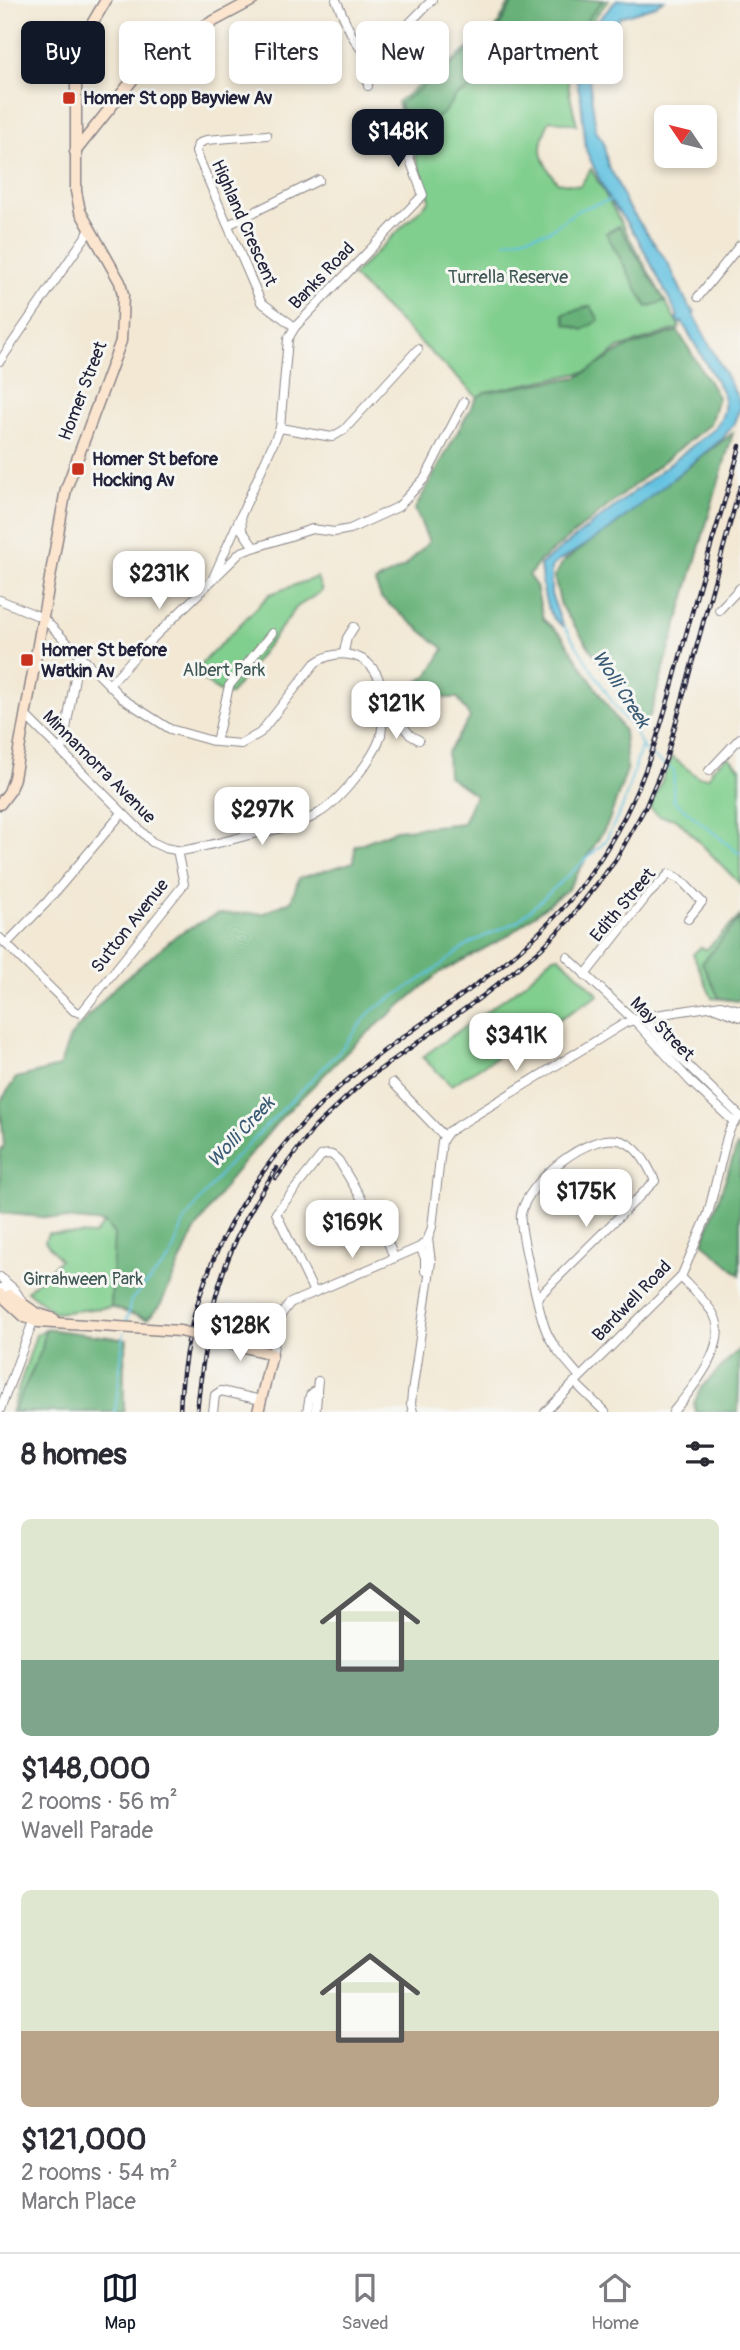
<!DOCTYPE html>
<html lang="en">
<head>
<meta charset="utf-8">
<style>
	:root { --surface:#fff; --page:#f2f2f3; --text:#2b2b33; --muted:#7c7c81; --line:#e1e1e2; --accent:#111827 }
	body { margin:0; font-family:Pangolin,sans-serif; background:var(--page); color:var(--text); height:100vh; display:flex; flex-direction:column; font-size:26px; white-space:nowrap }
	* { box-sizing:border-box; margin:0 }
	p { font-size:23px; color:var(--muted) }
	.icon { flex:none; width:38px; height:38px; fill:none; stroke:currentColor; stroke-width:2; stroke-linecap:round; stroke-linejoin:round }
	.map { position:relative; height:1412px; overflow:hidden }
	.details { display:flex; flex-direction:column; background:var(--surface); flex:1 }
	.details>* { flex:none }
	.guide { position:absolute; left:21px; top:21px; width:698px; height:63px; display:flex; gap:14px }
	.needle { width:46px; rotate:305deg }
	.tools { position:absolute; left:654px; top:105px; display:grid; gap:14px }
	.tools a { display:grid; place-items:center; width:63px; height:63px; border-radius:10px; background:var(--surface); box-shadow:0 4px 10px #0003; font-size:35px }
	.price { position:absolute; translate:-50% -60px; padding:0 16px; border-radius:14px; background:#fff; color:#222; font-size:23px; line-height:46px; filter:drop-shadow(0 2px 4px #0008) }
	.price::after { content:''; position:absolute; left:50%; top:42px; width:21px; height:16px; margin-left:-10px; background:inherit; clip-path:polygon(0 0,100% 0,50% 100%) }
	.price.on { background:var(--accent); color:#fff }
	ul { padding:0; list-style:none }
	li { display:grid; align-content:center; gap:14px; height:371px; padding:0 21px }
	li span { display:grid; place-items:center; height:217px; border-radius:10px; color:#555 }
	li>.icon { margin-inline-start:auto }
	span .icon { width:126px; height:126px; fill:#fffc; stroke-width:1 }
	li b { font-size:30px }
	h2 { display:flex; justify-content:space-between; align-items:center; height:84px; padding:0 21px; font-size:30px }
	.pill { padding:0 24px; border-radius:10px; background:var(--surface); box-shadow:0 4px 10px #0003; font-size:24px; line-height:63px }
	.pill.on { background:var(--accent); color:#fff }
	.tab-bar { display:flex; justify-content:space-around; align-items:center; height:98px; border-top:2px solid var(--line); background:var(--surface); font-size:19px; color:var(--muted) }
	.tab-bar a { display:grid; justify-items:center; gap:4px }
	.tab-bar .on { color:var(--accent) }
	.map>svg:first-child { display:block }
	.green { fill:#81cf8e; stroke:#527864; stroke-width:2 }
	.forest { fill:#68b279; stroke:#456a5a; stroke-width:2 }
	.water { fill:#63c2e1; stroke:#42728e; stroke-width:2 }
	.lines { fill:none; stroke-linecap:round; stroke-linejoin:round }
	.stream { stroke:#63c2e1; stroke-width:2 }
	.minor-casing { stroke:#8a8588; stroke-width:10 }
	.secondary-casing { stroke:#8a8588; stroke-width:13 }
	.minor { stroke:#fff; stroke-width:8 }
	.secondary { stroke:#fce5cf; stroke-width:10 }
	.rail-casing { stroke:#22223b; stroke-width:4.5 }
	.rail { stroke:#f6f6f2; stroke-width:2; stroke-dasharray:5; stroke-linecap:butt }
	.secondary-bridge-casing { stroke:#8a8588; stroke-width:13; stroke-linecap:butt }
	.secondary-bridge { stroke:#fce5cf; stroke-width:10 }
	.poi-dot { fill:#c8321e; stroke:#f6f6f2; stroke-width:2.5 }
	.labels { text-anchor:middle; dominant-baseline:central; stroke-width:6; stroke-linejoin:round; paint-order:stroke }
	.poi-label { font-size:18px; font-weight:bold; fill:#22223b; stroke:#f6f6f2; text-anchor:start }
	.street-label { font-size:18px; fill:#22223b; stroke:#f6f6f2 }
	.park-label { font-size:18px; fill:#3e5654; stroke:#f6f6f2 }
	.water-label { font-size:19px; font-style:italic; fill:#395a75; stroke:#f6f6f2 }
</style>
</head>
<body>
<div class="map">
<svg width="740" height="1412" viewBox="0 0 740 1412">
	<rect width="100%" height="100%" fill="#f6f6f2"/>
	<filter id="ink" filterUnits="userSpaceOnUse"><feTurbulence type="fractalNoise" baseFrequency=".0143" numOctaves="2"/><feDisplacementMap in="SourceGraphic" scale="14" xChannelSelector="R" yChannelSelector="G"/><feConvolveMatrix kernelMatrix="1 2 1 2 8 2 1 2 1" color-interpolation-filters="sRGB"/></filter>
	<filter id="wash" filterUnits="userSpaceOnUse"><feTurbulence type="fractalNoise" baseFrequency=".00686" numOctaves="4" result="noise"/><feDisplacementMap in="SourceGraphic" scale="28" xChannelSelector="R" yChannelSelector="G"/><feGaussianBlur stdDeviation="1.57" result="paint"/><feColorMatrix in="noise" values="0 0 0 0 0 0 0 0 0 0 0 0 0 0 0 0 0 1.4 0 .05"/><feComposite in="paint" operator="in"/></filter>
	<g filter="url(#wash)">
		<rect width="100%" height="100%" fill="#f2e8d4"/>
		<!-- green -->
		<g class="green">
			<path d="M 511,0 L 609,0 C 591,20 570,48 568,76 C 567,91 574,110 577,125 L 550,120 C 536,148 538,157 557,182 L 580,186 L 591,169 L 680,328 L 619,348 L 590,371 L 486,392 L 477,397 L 352,276 L 430,200 L 397,102 L 496,28 Z"/>
			<polygon points="317,577 322,591 297,607 230,695 218,691 198,676 197,668 270,594"/>
			<polygon points="728,756 740,768 740,884 677,819 659,816 650,808 672,757 698,777 709,777 713,768"/>
			<polygon points="740,916 740,1001 712,998 693,954 701,947 706,950"/>
			<polygon points="559,956 599,995 451,1085 422,1057 519,988 553,957"/>
			<polygon points="105,1222 114,1234 111,1307 55,1313 27,1291 60,1260 45,1241 48,1233 94,1235"/>
			<polygon points="46,1329 44,1349 14,1412 11,1412 36,1335"/>
		</g>
		<!-- forest -->
		<g class="forest">
			<path d="M 514,0 L 604,0 C 585,20 574,40 568,67 L 545,71 L 537,66 L 509,71 L 504,65 L 487,73 L 466,92 L 457,95 L 442,115 L 417,125 L 412,139 L 400,104 L 498,29 Z"/>
			<polygon points="619,226 665,301 647,307 606,233"/>
			<polygon points="591,306 599,320 583,330 566,324 563,314"/>
			<polygon points="678,331 718,397 710,424 540,561 529,576 536,586 543,619 562,636 624,731 627,770 608,823 568,889 506,937 439,973 357,1042 282,1117 232,1176 193,1234 160,1306 147,1319 111,1307 114,1234 105,1223 0,1213 0,1152 4,1146 0,1102 16,1078 59,1067 70,1037 113,989 178,934 217,914 264,913 291,901 299,878 354,862 355,846 396,830 463,823 475,795 448,776 447,753 470,718 458,698 396,698 429,674 444,649 381,598 375,582 404,567 429,542 415,509 477,397 486,392 578,377 625,348"/>
			<polygon points="733,433 650,716 641,723 561,606 554,577 562,563"/>
			<polygon points="740,918 740,1001 719,998 702,963"/>
			<polygon points="737,1146 740,1149 740,1275 703,1243"/>
			<polygon points="45,1329 127,1339 124,1365 124,1412 13,1412 42,1349"/>
			<polygon points="740,1348 738,1412 696,1412 694,1403 701,1388"/>
		</g>
		<!-- water -->
		<path class="water" d="M 617,0 L 664,0 L 655,6 L 620,17 L 611,34 L 598,49 L 591,63 L 589,78 L 596,131 L 603,141 L 608,166 L 616,179 L 625,202 L 668,263 L 689,307 L 695,312 L 693,314 L 739,400 L 740,408 L 733,425 L 722,439 L 609,530 L 556,563 L 551,568 L 551,594 L 563,626 C 543,616 543,585 540,565 L 714,429 C 724,416 727,407 722,391 L 682,322 L 680,324 L 676,318 L 678,316 L 637,237 L 607,196 L 586,150 L 581,99 L 575,73 L 584,41 L 592,27 Z"/>
		<g class="lines">
			<!-- stream -->
			<g class="stream">
				<polyline points="505,242 549,231 578,210 610,200"/>
				<polyline points="564,626 619,712 633,728 645,752 674,771 673,800 740,854"/>
				<polyline points="126,1324 131,1300 170,1258 185,1220 226,1167 338,1053 371,1011 425,977 470,943 518,921 605,842 623,806 641,747"/>
				<polyline points="115,1412 124,1333"/>
			</g>
		</g>
	</g>
	<g filter="url(#ink)">
		<g class="lines">
			<defs>
				<g id="minor">
					<path d="M 336,0 C 345,18 353,46 370,58 L 368,86"/>
					<polyline points="370,58 382,51 432,0"/>
					<polyline points="267,135 206,140 198,144 196,152 261,302 295,327"/>
					<polyline points="228,225 319,180"/>
					<polyline points="698,297 740,245"/>
					<polyline points="0,361 90,230"/>
					<polyline points="280,428 332,437 344,430 418,349"/>
					<polyline points="241,516 242,530 253,546"/>
					<polyline points="213,578 280,428 288,339 295,327 423,195 400,133"/>
					<path d="M 0,600 L 43,618 L 123,699 L 170,729 L 216,742 L 241,744 L 260,733 L 315,663 C 336,649 366,651 378,677 C 385,692 384,719 381,735 C 375,758 339,801 319,813 C 298,827 272,830 249,835 C 226,841 204,847 181,851 L 165,848 L 152,842 L 25,715"/>
					<polyline points="719,610 740,588"/>
					<polyline points="344,652 347,638 354,627"/>
					<polyline points="109,685 139,652 241,552 312,529 334,532 350,529 398,507 425,478 464,402"/>
					<polyline points="382,713 394,714 410,735 419,740"/>
					<polyline points="216,742 229,686 272,633"/>
					<polyline points="62,752 79,654"/>
					<polyline points="709,771 740,738"/>
					<polyline points="0,938 74,1011 81,1013 184,884 177,850"/>
					<polyline points="6,944 46,903 122,813"/>
					<polyline points="567,957 637,1023 690,1081 734,1122"/>
					<polyline points="585,975 647,896 669,874 680,879 702,902 688,919"/>
					<polyline points="715,1008 740,1017"/>
					<polyline points="643,1017 672,1050 740,1116"/>
					<polyline points="393,1083 444,1136"/>
					<polyline points="420,1247 425,1258 425,1271"/>
					<polyline points="0,1277 15,1290 23,1303"/>
					<polyline points="0,1288 7,1288 4,1280"/>
					<path d="M 314,1292 L 276,1213 L 321,1156 C 330,1152 333,1155 339,1161 L 389,1245 L 394,1258"/>
					<path d="M 538,1297 L 655,1181 C 649,1167 638,1146 622,1141 C 588,1130 527,1183 521,1214 C 518,1225 540,1314 545,1328 C 552,1347 567,1361 579,1376"/>
					<polyline points="272,1354 281,1315 290,1303 420,1247 428,1239 432,1227 442,1141 448,1132 625,1023 643,1017 721,1005 740,1010"/>
					<polyline points="574,1382 605,1412"/>
					<polyline points="0,1410 35,1316"/>
					<polyline points="213,1412 215,1395 221,1391 261,1400"/>
					<polyline points="307,1412 310,1395 316,1390"/>
					<path d="M 315,1412 C 318,1401 316,1392 318,1381"/>
					<polyline points="413,1412 411,1404 412,1393 431,1262 428,1239"/>
					<polyline points="545,1412 681,1277 708,1214 727,1137 731,1127 740,1116"/>
					<path d="M 673,1412 C 691,1390 730,1345 714,1315 C 706,1301 692,1289 681,1277"/>
				</g>
				<g id="secondary">
					<polyline points="75,152 154,53 253,0"/>
					<polyline points="0,804 9,792 14,778 66,489 121,341 123,295 120,282 80,211 76,191 76,51 106,0"/>
					<polyline points="0,1294 25,1317 38,1322 180,1331"/>
					<polyline points="10,1295 36,1313 54,1319"/>
					<polyline points="217,1340 272,1354 258,1412"/>
				</g>
			</defs>
			<!-- minor casing -->
			<use href="#minor" class="minor-casing"/>
			<!-- secondary casing -->
			<use href="#secondary" class="secondary-casing"/>
			<!-- minor -->
			<use href="#minor" class="minor"/>
			<!-- secondary -->
			<use href="#secondary" class="secondary"/>
			<defs>
				<g id="rail">
					<polyline points="276,1178 314,1128 364,1081 484,995 541,949 568,921 615,861 646,806 666,759 740,487"/>
					<path d="M 180,1412 C 185,1261 266,1138 385,1050 C 456,998 531,954 584,882 C 650,793 664,712 693,609 C 707,554 726,501 740,446"/>
					<path d="M 197,1412 C 207,1313 220,1251 277,1168"/>
				</g>
			</defs>
			<!-- rail casing -->
			<use href="#rail" class="rail-casing"/>
			<!-- rail -->
			<use href="#rail" class="rail"/>
			<defs>
				<polyline id="secondary-bridge" points="180,1331 217,1340"/>
			</defs>
			<!-- secondary-bridge casing -->
			<use href="#secondary-bridge" class="secondary-bridge-casing"/>
			<!-- secondary-bridge -->
			<use href="#secondary-bridge" class="secondary-bridge"/>
		</g>
	</g>
	<!-- markers -->
	<g class="poi-dot">
		<rect x="62" y="91" width="14" height="14" rx="3.5"/>
		<rect x="71" y="462" width="14" height="14" rx="3.5"/>
		<rect x="20" y="653" width="14" height="14" rx="3.5"/>
	</g>
	<g class="labels">
		<!-- poi labels -->
		<g class="poi-label">
			<text x="83" y="98">Homer St opp Bayview Av</text>
			<text x="92" y="459">Homer St before<tspan x="92" dy="21">Hocking Av</tspan></text>
			<text x="41" y="650">Homer St before<tspan x="41" dy="21">Watkin Av</tspan></text>
		</g>
		<!-- street labels -->
		<g class="street-label">
			<text transform="translate(244 223) rotate(66)">Highland Crescent</text>
			<text transform="translate(322 276) rotate(-46)">Banks Road</text>
			<text transform="translate(83 391) rotate(-69)">Homer Street</text>
			<text transform="translate(99 767) rotate(45)">Minnamorra Avenue</text>
			<text transform="translate(623 905) rotate(-50)">Edith Street</text>
			<text transform="translate(130 926) rotate(-52)">Sutton Avenue</text>
			<text transform="translate(662 1029) rotate(45)">May Street</text>
			<text transform="translate(632 1301) rotate(-46)">Bardwell Road</text>
		</g>
		<!-- park labels -->
		<g class="park-label">
			<text x="508" y="277">Turrella Reserve</text>
			<text x="224" y="670">Albert Park</text>
			<text x="83" y="1279">Girrahween Park</text>
		</g>
		<!-- water labels -->
		<g class="water-label">
			<text transform="translate(621 689) rotate(57)">Wolli Creek</text>
			<text transform="translate(241 1132) rotate(-47)">Wolli Creek</text>
		</g>
	</g>
</svg>
<div class="tools">
<a><svg class="needle" viewBox="-14 -14 28 28"><path d="M0-13l5 13h-10z" fill="#e53935"/><path d="M0 13l5-13h-10z" fill="#7c7c81"/></svg></a>
</div>
<b class="price on" style="left:398px;top:169px">$148K</b>
<b class="price" style="left:159px;top:611px">$231K</b>
<b class="price" style="left:396px;top:741px">$121K</b>
<b class="price" style="left:262px;top:847px">$297K</b>
<b class="price" style="left:516px;top:1073px">$341K</b>
<b class="price" style="left:586px;top:1229px">$175K</b>
<b class="price" style="left:352px;top:1260px">$169K</b>
<b class="price" style="left:240px;top:1363px">$128K</b>
<div class="guide">
<a class="pill on">Buy</a>
<a class="pill">Rent</a>
<a class="pill">Filters</a>
<a class="pill">New</a>
<a class="pill">Apartment</a>
</div>
</div>
<section class="details">
<h2>8 homes<svg class="icon" aria-label="filters" viewBox="0 0 24 24"><path d="M4 7h16M4 17h16"/><circle cx="9" cy="7" r="2"/><circle cx="15" cy="17" r="2"/></svg></h2>
<ul>
<li><span style="background:linear-gradient(#dfe7d0 65%,#7fa58c 0)"><svg class="icon" aria-label="home" viewBox="0 0 24 24"><path d="M3 11l9-7 9 7M6 9v11h12V9"/></svg></span><div><b>$148,000</b><p>2 rooms · 56 m²</p><p>Wavell Parade</p></div></li>
<li><span style="background:linear-gradient(#dfe7d0 65%,#b9a48a 0)"><svg class="icon" aria-label="home" viewBox="0 0 24 24"><path d="M3 11l9-7 9 7M6 9v11h12V9"/></svg></span><div><b>$121,000</b><p>2 rooms · 54 m²</p><p>March Place</p></div></li>
</ul>
</section>
<nav class="tab-bar">
<a class="on"><svg class="icon" aria-label="map" viewBox="0 0 24 24"><path d="M3 6l6-2 6 2 6-2v14l-6 2-6-2-6 2zM9 4v14M15 6v14"/></svg>Map</a>
<a><svg class="icon" aria-label="saved" viewBox="0 0 24 24"><path d="M7 4h10v16l-5-4-5 4z"/></svg>Saved</a>
<a><svg class="icon" aria-label="home" viewBox="0 0 24 24"><path d="M3 11l9-7 9 7M6 9v11h12V9"/></svg>Home</a>
</nav>
</body>
</html>
